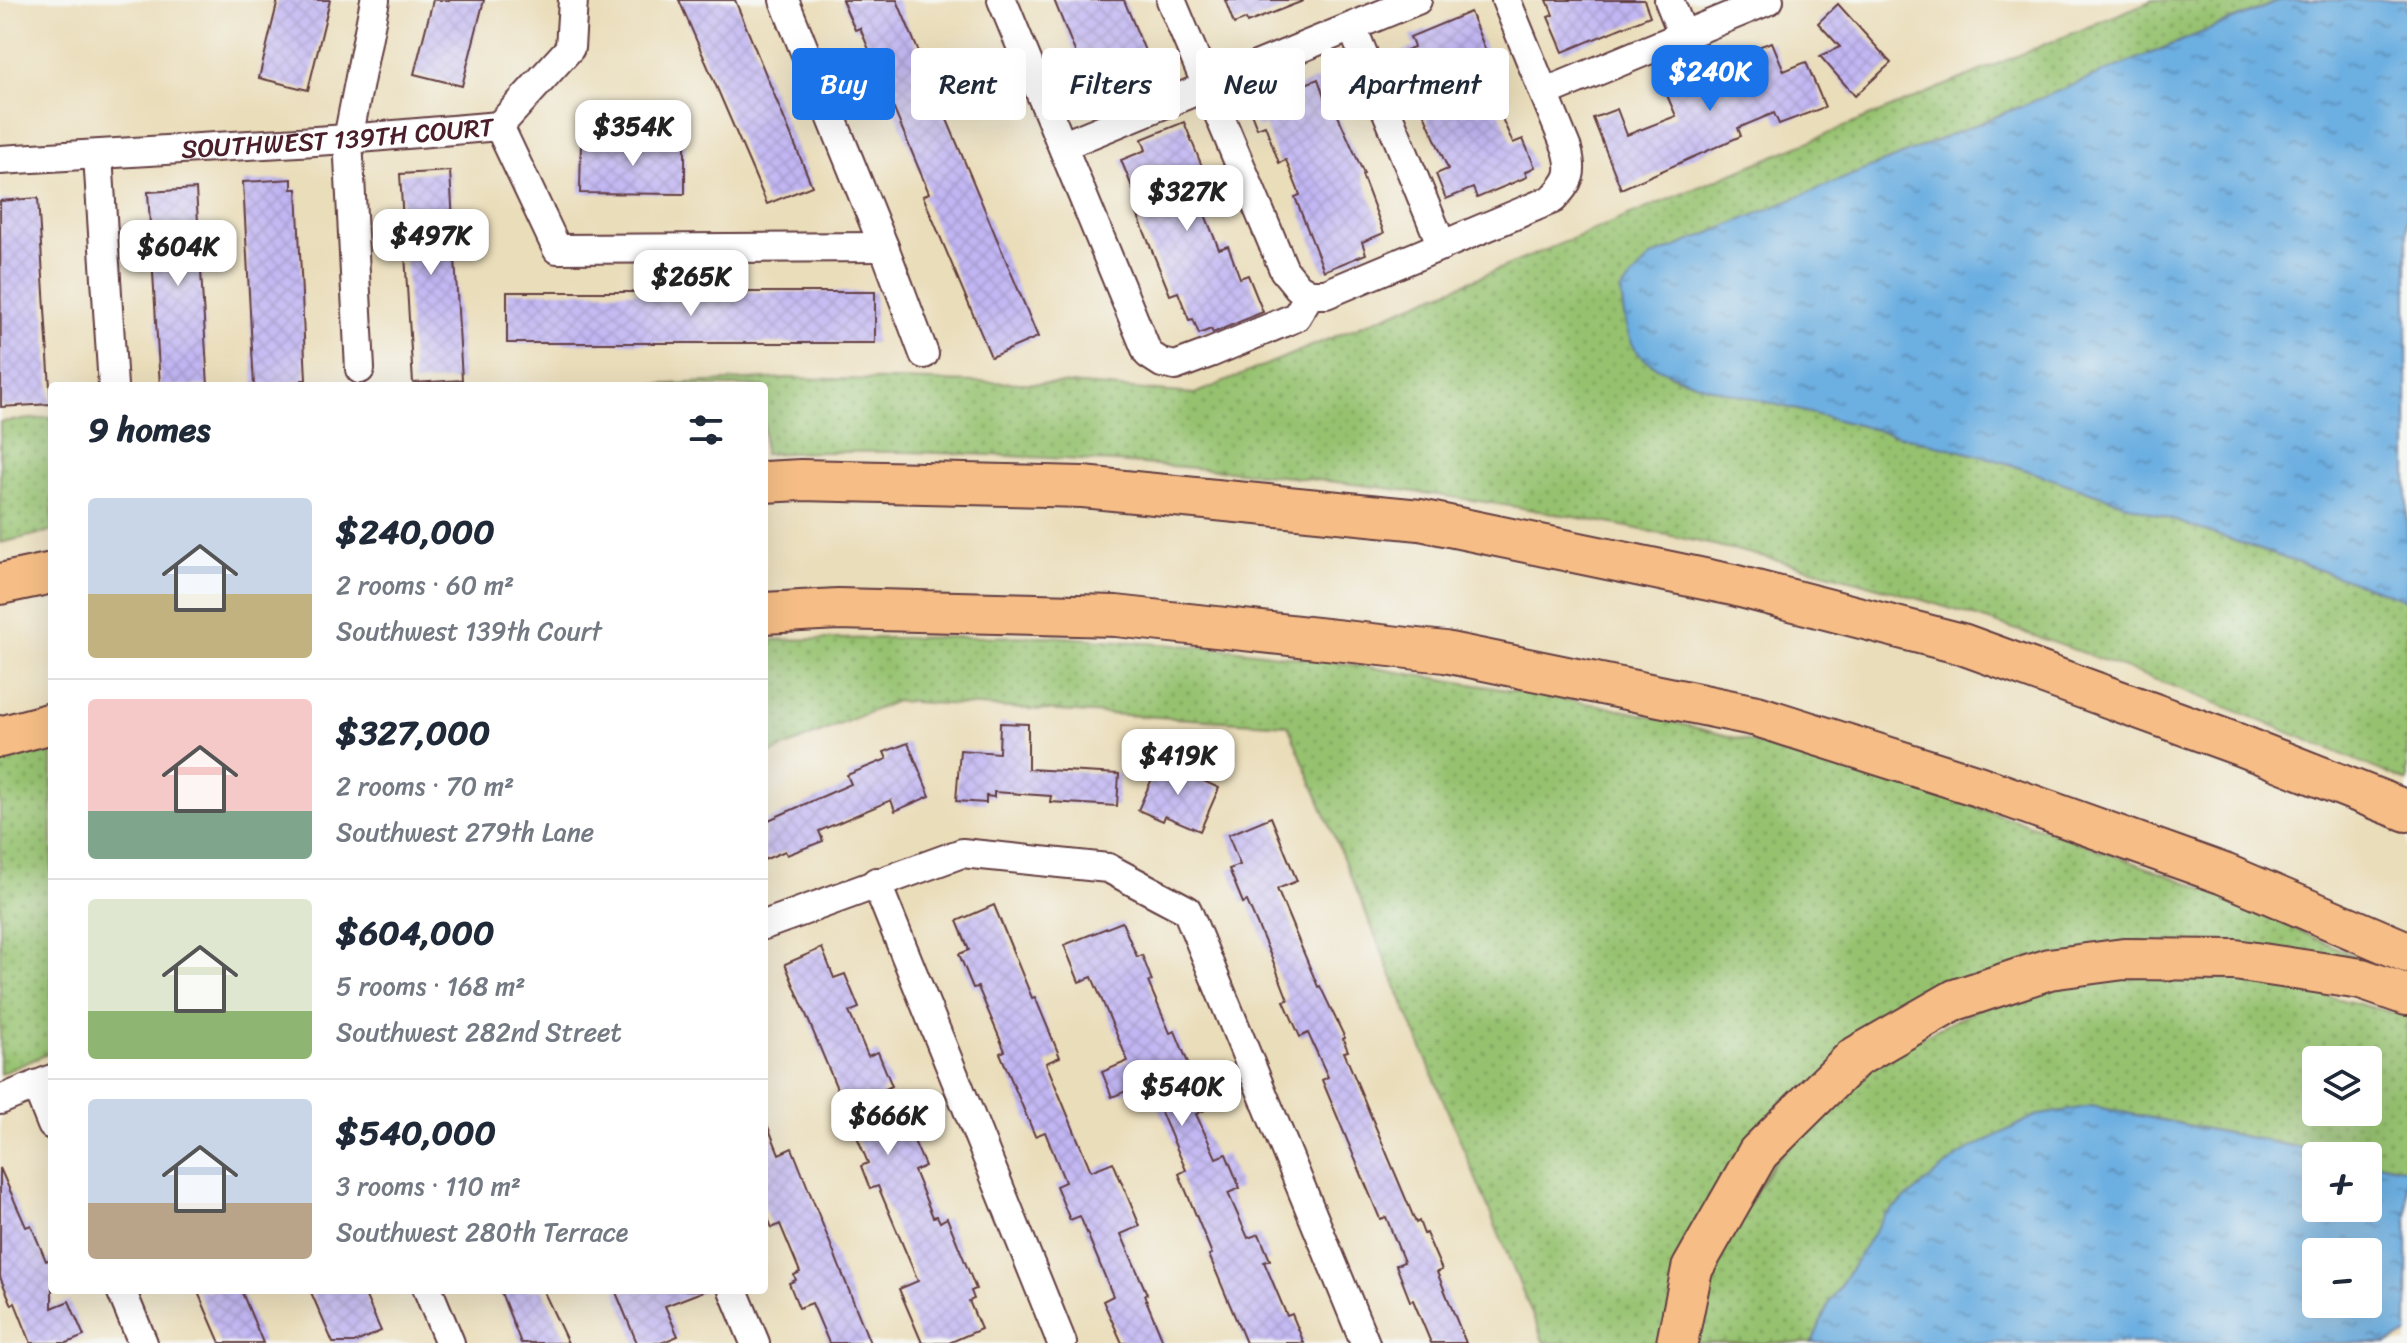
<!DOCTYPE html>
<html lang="en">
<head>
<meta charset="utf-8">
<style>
	:root { --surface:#fff; --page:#f2f2f3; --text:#1f2937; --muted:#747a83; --line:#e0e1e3; --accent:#1a73e8 }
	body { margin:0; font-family:Sriracha,sans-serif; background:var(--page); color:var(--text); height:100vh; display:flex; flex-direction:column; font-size:30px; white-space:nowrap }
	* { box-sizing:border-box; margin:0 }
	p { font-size:26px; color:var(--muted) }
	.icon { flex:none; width:44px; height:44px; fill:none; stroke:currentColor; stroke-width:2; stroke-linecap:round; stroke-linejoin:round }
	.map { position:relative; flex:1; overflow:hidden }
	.panel { position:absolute; left:48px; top:382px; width:720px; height:912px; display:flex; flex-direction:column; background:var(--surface); border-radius:8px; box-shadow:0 8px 32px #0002 }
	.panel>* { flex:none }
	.hud { position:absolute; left:792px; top:48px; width:760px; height:72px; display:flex; gap:16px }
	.tools { position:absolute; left:2302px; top:1046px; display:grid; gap:16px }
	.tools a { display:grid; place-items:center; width:80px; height:80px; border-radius:8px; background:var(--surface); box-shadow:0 8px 32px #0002; font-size:40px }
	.price { position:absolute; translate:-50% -68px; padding:0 18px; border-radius:16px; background:#fff; color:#222; font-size:26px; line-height:52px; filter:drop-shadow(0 2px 4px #0008) }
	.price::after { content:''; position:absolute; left:50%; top:48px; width:24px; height:18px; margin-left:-12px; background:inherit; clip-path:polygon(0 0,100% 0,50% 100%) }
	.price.on { background:var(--accent); color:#fff }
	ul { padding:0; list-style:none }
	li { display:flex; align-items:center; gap:24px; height:200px; padding:0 40px }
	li+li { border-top:2px solid var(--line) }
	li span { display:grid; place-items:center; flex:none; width:224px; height:160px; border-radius:8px; color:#555 }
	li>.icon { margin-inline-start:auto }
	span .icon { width:96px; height:96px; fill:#fffc; stroke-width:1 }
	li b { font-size:34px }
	h2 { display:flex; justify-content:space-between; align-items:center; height:96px; padding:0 40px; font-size:34px }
	.chip { padding:0 28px; border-radius:8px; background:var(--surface); box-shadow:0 8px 32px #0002; font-size:28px; line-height:72px }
	.chip.on { background:var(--accent); color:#fff }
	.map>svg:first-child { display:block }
	.grass { fill:url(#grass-dots); stroke:#70704d; stroke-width:2; fill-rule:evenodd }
	.water { fill:url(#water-ripples); stroke:#5b6786; stroke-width:2; fill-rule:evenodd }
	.building { fill:url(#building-cross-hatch) }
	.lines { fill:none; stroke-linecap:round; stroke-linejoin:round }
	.minor-casing { stroke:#623c40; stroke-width:32 }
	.highway-casing { stroke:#623c40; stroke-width:44 }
	.minor { stroke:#fff; stroke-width:28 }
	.highway { stroke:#f6be86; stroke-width:40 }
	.labels { text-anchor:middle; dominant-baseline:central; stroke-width:6; stroke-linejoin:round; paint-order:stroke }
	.street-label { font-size:26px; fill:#4a1f2b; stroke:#f6f6f2 }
</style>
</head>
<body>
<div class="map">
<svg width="2407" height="1343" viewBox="0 0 2407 1343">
	<defs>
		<pattern id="grass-dots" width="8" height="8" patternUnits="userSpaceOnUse" patternTransform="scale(2)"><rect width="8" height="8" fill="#96c26f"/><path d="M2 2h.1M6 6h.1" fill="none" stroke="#7c9d5b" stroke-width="1.8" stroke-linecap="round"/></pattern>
		<pattern id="water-ripples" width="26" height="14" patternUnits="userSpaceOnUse" patternTransform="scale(2)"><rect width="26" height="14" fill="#6cafe1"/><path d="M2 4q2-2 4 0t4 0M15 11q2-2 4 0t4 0" fill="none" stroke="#5b8eb7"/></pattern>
		<pattern id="building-cross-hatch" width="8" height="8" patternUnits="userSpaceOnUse" patternTransform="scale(2)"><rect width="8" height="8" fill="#c1b6f3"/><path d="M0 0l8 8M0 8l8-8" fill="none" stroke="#a79cd0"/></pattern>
	</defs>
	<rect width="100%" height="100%" fill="#f6f6f2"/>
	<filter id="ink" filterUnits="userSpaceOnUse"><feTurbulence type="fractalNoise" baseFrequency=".0125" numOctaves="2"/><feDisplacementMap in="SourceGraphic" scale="16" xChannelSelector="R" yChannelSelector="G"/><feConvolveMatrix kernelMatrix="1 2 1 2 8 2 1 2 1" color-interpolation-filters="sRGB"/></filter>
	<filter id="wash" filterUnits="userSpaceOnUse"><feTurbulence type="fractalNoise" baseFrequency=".006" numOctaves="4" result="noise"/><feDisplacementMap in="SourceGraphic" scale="32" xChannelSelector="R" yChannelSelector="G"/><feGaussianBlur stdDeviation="1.8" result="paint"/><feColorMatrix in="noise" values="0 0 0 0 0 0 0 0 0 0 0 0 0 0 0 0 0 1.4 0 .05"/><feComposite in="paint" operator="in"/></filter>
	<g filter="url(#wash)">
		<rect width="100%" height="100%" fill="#eaddba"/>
		<!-- grass -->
		<g class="grass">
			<path d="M 2153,0 L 2282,0 L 1651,257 L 1634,349 L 1671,375 L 1714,389 L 1997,460 L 2407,600 L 2407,782 C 2228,705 2045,633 1857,581 C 1620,515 1374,480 1129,463 C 1007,455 886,448 764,454 L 764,386 L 632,386 L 788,378 L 1070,384 L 1195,394 Z"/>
			<polygon points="52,417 52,531 0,543 0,422"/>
			<polygon points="1047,636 1231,649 1356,665 1615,708 1713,732 1858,769 2049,831 2202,888 2383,968 2162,942 1839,1056 1662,1343 1544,1343 1288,725 896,701 764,756 764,640"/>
			<polygon points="52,735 52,1052 0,1074 0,749"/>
			<path d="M 2162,973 L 2278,984 L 2407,1016 L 2407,1169 L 2368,1161 L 2368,1156 L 2342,1156 L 2091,1106 L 1829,1303 L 1812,1343 L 1690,1343 L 1704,1293 L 1720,1251 L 1776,1160 L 1870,1068 L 1911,1042 L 2011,993 ZM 2316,1060 L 2368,1060 L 2368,1112 L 2316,1112 Z"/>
		</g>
		<!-- water -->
		<g class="water">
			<path d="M 2282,0 L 2407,0 L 2407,600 L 1997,460 L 1714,389 C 1691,382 1644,368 1633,345 C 1624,328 1623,309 1621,290 L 1651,257 Z"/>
			<path d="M 2091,1106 L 2342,1156 L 2316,1156 L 2316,1208 L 2368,1208 L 2368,1161 L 2407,1169 L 2407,1335 L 2387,1343 L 1812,1343 L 1829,1303 L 1885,1215 L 1961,1154 L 2035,1116 ZM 2316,1252 L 2368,1252 L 2368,1304 L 2316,1304 Z"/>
		</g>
		<g id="blocks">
			<!-- building -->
			<g class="building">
				<polygon points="278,0 330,0 308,90 259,78"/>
				<polygon points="433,0 484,0 462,86 414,74"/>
				<polygon points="679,0 735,0 812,186 767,204"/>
				<polygon points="842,0 897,0 1038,337 991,357 923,196 929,193 860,28 855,30"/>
				<polygon points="1054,0 1124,0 1150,63 1158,59 1168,84 1119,104 1117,98 1110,100 1103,81 1089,86"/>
				<polygon points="1225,0 1303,0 1303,1 1247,23 1246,19 1234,24"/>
				<polygon points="1547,0 1644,0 1650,16 1563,52 1548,17 1553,15"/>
				<polygon points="1838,4 1891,63 1855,96 1820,56 1840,47 1818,23"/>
				<polygon points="1470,12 1495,73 1490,75 1497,92 1491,94 1513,143 1523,139 1535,167 1525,172 1527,177 1477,198 1473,188 1446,199 1436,174 1448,169 1409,79 1398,83 1387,58 1414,47 1410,37"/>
				<polygon points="1772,42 1784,71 1806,62 1825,107 1779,124 1774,113 1738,128 1741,136 1621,189 1593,118 1617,109 1627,135 1676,116 1663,86 1680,79 1684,88 1721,73 1715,62"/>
				<polygon points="1295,79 1298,87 1318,79 1326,102 1331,100 1364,174 1362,175 1384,233 1362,242 1366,254 1324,271 1295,197 1300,195 1286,160 1279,163 1265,125 1257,128 1248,105 1252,103 1250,97"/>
				<polygon points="1184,122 1203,169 1196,172 1208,202 1201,205 1219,249 1228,246 1240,278 1248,275 1263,312 1213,333 1211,329 1199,334 1193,319 1189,320 1178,292 1170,295 1136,211 1141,209 1121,160 1146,150 1142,139"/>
				<polygon points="581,142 685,143 685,194 580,193"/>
				<polygon points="450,171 462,380 413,383 400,174"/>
				<polygon points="292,179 292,189 297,189 306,380 302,380 302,386 254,386 243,182"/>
				<polygon points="196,189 208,386 160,386 148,192"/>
				<polygon points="38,198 51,404 1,407 0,201"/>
				<rect x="507" y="292" width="368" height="51"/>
				<polygon points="1000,723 1028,724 1028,769 1119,774 1117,806 1050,802 1051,796 994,792 994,797 986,796 986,803 956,801 960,750 999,753"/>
				<polygon points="908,743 930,796 895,811 891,800 819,831 823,841 787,855 785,851 764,860 764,822 851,784 847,775 887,759 884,752"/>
				<polygon points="1160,761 1219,788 1200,831 1165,816 1163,821 1138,810"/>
				<polygon points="1271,817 1297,881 1277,889 1318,987 1320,986 1345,1038 1343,1039 1348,1051 1344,1052 1416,1223 1419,1221 1424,1234 1426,1233 1442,1270 1437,1272 1466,1343 1431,1343 1413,1300 1410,1301 1396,1265 1404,1262 1386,1217 1380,1219 1322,1080 1328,1077 1308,1033 1300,1037 1284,1001 1288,1000 1273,961 1247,901 1243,903 1229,869 1240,865 1228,835"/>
				<polygon points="994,905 1032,998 1035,997 1060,1057 1046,1063 1091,1171 1113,1162 1140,1226 1121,1234 1147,1294 1144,1295 1164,1343 1122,1343 1103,1301 1113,1296 1101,1267 1080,1216 1070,1220 1056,1186 1065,1182 1045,1132 1035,1136 1000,1053 1005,1051 978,987 973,988 959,954 969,950 957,921"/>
				<polygon points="1122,922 1137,957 1142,955 1152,981 1148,982 1170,1033 1175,1031 1207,1109 1196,1114 1216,1158 1226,1154 1240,1188 1228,1193 1248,1238 1259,1234 1270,1260 1264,1262 1268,1271 1287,1316 1292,1314 1304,1343 1246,1343 1209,1255 1212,1254 1179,1174 1186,1170 1148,1082 1112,1097 1102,1072 1128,1061 1092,977 1079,982 1064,945"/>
				<polygon points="822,948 834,978 845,974 859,1008 849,1012 868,1056 878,1052 892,1086 881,1091 900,1136 910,1132 925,1166 914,1171 933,1217 937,1216 940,1222 947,1218 976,1289 971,1291 974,1299 969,1301 981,1329 949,1343 922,1343 899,1289 918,1281 878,1186 870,1189 861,1166 868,1163 785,964"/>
				<polygon points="764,1117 779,1154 792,1148 870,1343 829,1343 812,1303 799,1308 789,1283 796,1280 794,1275 800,1272 780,1224 772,1228 764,1208"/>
				<polygon points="0,1168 26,1227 31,1225 46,1261 52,1258 52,1308 69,1301 84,1336 67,1343 31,1343 15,1303 12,1305 0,1277"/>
				<polygon points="197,1290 241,1290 263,1343 220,1343"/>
				<polygon points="310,1290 363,1290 381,1331 354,1343 333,1343"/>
				<polygon points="500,1290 543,1290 568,1343 521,1343"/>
				<polygon points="615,1290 704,1290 704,1291 665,1306 678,1336 661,1343 637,1343"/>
			</g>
		</g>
	</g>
	<g filter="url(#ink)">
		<use href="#blocks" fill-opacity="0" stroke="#623c40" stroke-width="2"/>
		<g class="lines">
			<defs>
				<g id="minor">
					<polyline points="784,0 884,247 924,354"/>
					<polyline points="1002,0 1148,354 1162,363 1175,366 1210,353 1296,317 1310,294"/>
					<polyline points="1171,0 1284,270 1298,287 1310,294"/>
					<polyline points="1669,0 1683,35"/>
					<polyline points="1352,27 1442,246"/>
					<polyline points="1544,93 1769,0"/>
					<polyline points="499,126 570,48 573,0"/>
					<polyline points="1064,145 1417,0"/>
					<polyline points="98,156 113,386"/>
					<path id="s1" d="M 0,160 L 348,139 L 499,126 L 557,249 L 884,247"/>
					<path d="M 1310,294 L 1326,294 L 1553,199 C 1570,180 1574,174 1567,149 L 1506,0"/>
					<polyline points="360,369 348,139 375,0"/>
					<polyline points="876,882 1062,1343"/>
					<polyline points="764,925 962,853 1108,868 1187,910 1365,1343"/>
					<polyline points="36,1085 52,1125"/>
					<polyline points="0,1100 52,1079"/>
					<polyline points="121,1290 143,1343"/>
					<polyline points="428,1290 450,1343"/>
					<polyline points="733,1290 755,1343"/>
				</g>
				<g id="highway">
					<polyline points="764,482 801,480 1083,487 1420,520 1733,585 1962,644 2237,744 2407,811"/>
					<polyline points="0,584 52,573"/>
					<polyline points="764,613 838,609 1116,616 1445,652 1757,716 1978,786 2224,874 2407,952"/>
					<polyline points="0,737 52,723"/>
					<polyline points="1677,1343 1692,1269 1758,1153 1854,1058 1955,1000 2049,969 2124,959 2235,960 2361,979 2407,995"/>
				</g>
			</defs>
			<!-- minor casing -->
			<use href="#minor" class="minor-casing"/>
			<!-- highway casing -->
			<use href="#highway" class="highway-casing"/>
			<!-- minor -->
			<use href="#minor" class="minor"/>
			<!-- highway -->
			<use href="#highway" class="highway"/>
		</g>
	</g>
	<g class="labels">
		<!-- street labels -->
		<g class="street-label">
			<text stroke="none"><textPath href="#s1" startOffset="338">SOUTHWEST 139TH COURT</textPath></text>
		</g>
	</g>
</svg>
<div class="tools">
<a><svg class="icon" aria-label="layers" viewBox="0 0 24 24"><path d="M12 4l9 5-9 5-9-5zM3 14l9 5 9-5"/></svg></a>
<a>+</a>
<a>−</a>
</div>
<b class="price on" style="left:1710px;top:113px">$240K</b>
<b class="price" style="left:633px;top:168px">$354K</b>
<b class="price" style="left:1187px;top:233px">$327K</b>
<b class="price" style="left:431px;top:277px">$497K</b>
<b class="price" style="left:178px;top:288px">$604K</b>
<b class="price" style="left:691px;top:318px">$265K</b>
<b class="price" style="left:1178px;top:797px">$419K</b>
<b class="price" style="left:1182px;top:1128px">$540K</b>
<b class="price" style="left:888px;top:1157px">$666K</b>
<div class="hud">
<a class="chip on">Buy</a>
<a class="chip">Rent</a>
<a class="chip">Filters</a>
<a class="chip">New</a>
<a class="chip">Apartment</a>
</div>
<section class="panel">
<h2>9 homes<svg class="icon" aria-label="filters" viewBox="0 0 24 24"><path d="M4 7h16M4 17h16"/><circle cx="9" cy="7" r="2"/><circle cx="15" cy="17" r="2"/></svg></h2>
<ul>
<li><span style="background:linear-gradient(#c9d6e8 60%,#c2b280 0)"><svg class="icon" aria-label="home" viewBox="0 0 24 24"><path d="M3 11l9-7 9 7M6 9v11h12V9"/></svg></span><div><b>$240,000</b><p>2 rooms · 60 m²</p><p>Southwest 139th Court</p></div></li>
<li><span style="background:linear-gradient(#f6c9c9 70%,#7fa58c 0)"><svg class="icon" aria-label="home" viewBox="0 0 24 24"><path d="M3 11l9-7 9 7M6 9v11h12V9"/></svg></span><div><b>$327,000</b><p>2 rooms · 70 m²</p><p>Southwest 279th Lane</p></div></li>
<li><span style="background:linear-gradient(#dfe7d0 70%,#8fb573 0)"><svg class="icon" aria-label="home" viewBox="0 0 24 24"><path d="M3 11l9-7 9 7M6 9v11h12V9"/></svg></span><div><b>$604,000</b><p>5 rooms · 168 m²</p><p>Southwest 282nd Street</p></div></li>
<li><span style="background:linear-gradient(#c9d6e8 65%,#b9a48a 0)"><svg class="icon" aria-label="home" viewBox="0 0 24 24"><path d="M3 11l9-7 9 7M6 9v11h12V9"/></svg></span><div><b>$540,000</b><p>3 rooms · 110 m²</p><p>Southwest 280th Terrace</p></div></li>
</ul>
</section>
</div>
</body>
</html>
